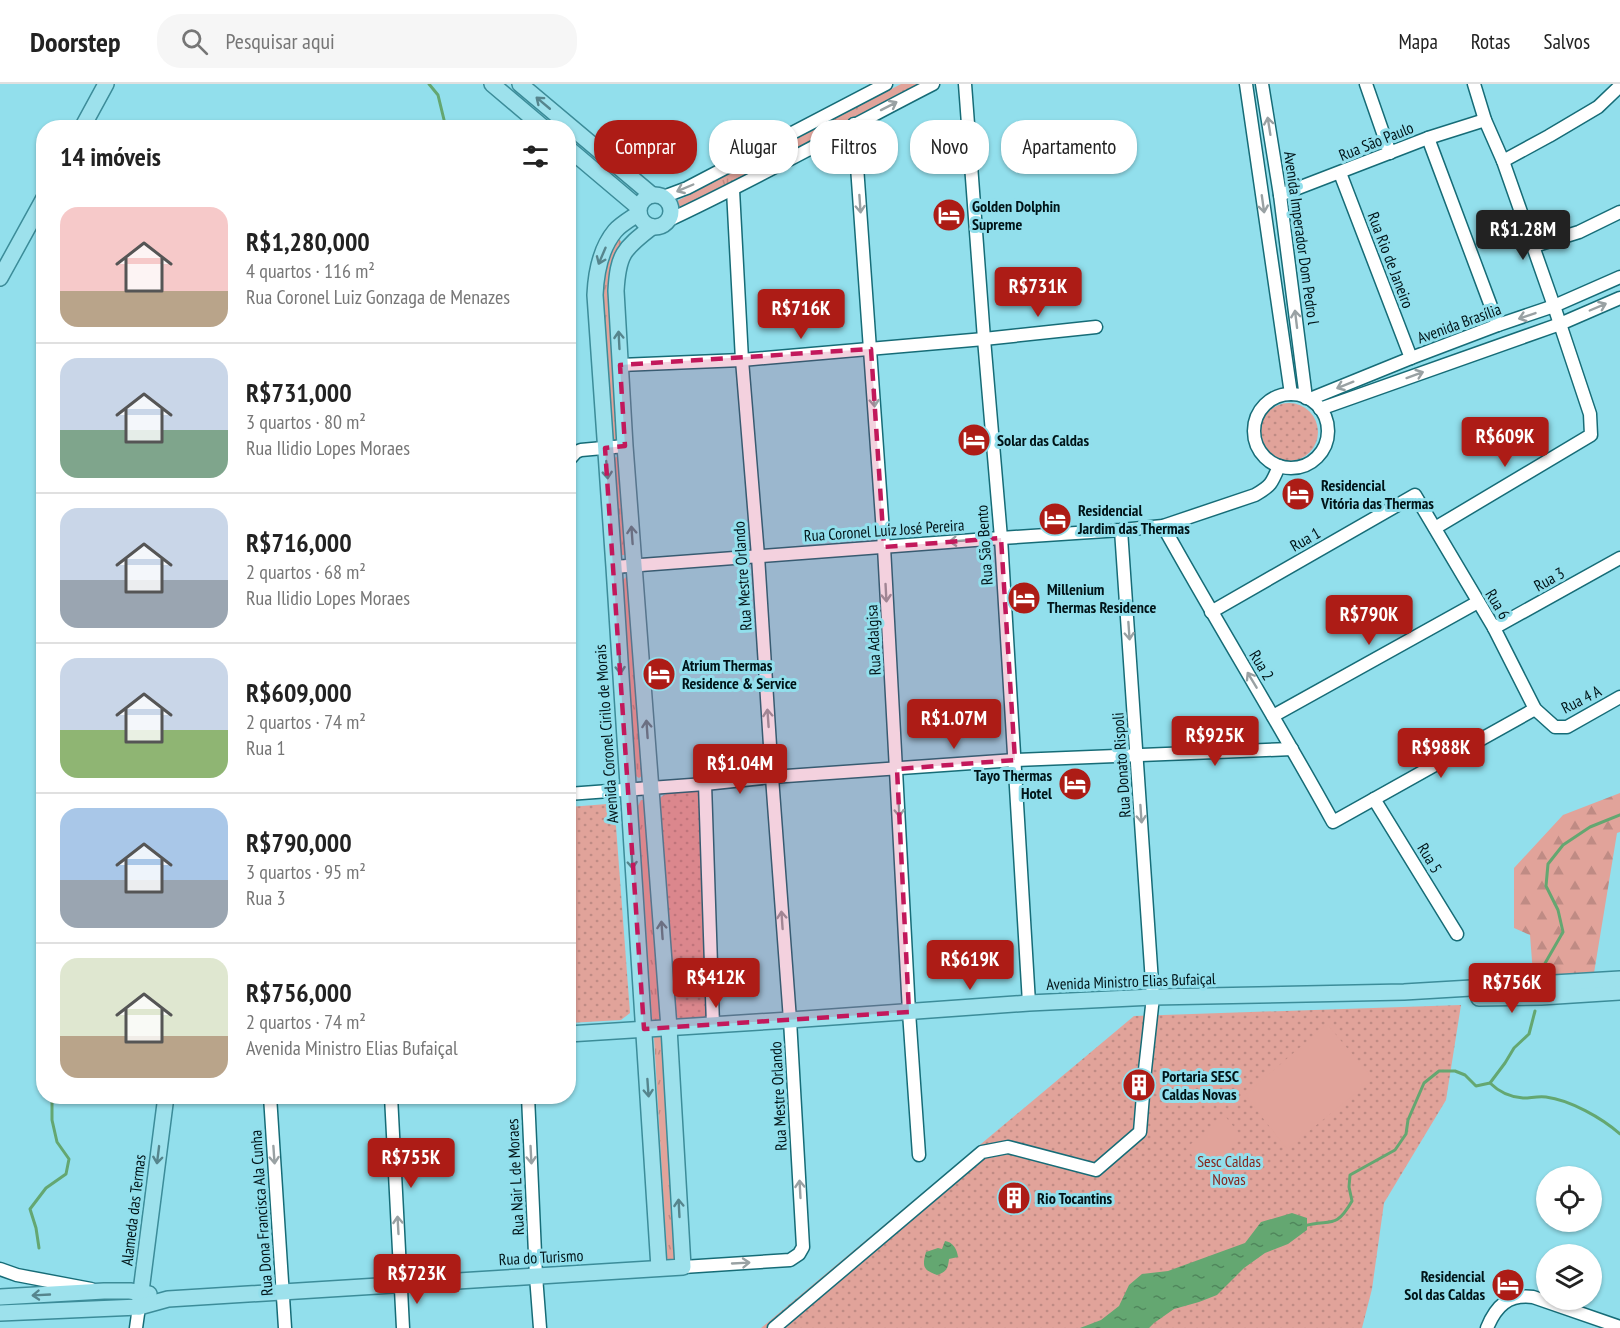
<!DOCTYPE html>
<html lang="pt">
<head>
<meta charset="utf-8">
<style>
	:root { --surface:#fff; --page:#f6f6f6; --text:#222; --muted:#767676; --line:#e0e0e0; --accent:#ad1c16 }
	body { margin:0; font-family:"PT Sans Narrow",sans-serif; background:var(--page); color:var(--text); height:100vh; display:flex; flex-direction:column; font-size:22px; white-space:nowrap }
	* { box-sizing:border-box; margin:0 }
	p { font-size:20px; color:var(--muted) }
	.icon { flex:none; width:33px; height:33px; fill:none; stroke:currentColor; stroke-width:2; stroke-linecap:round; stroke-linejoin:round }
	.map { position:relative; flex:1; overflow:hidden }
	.side { position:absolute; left:36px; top:36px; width:540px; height:984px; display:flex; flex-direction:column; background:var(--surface); border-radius:24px; box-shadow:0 2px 4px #0004 }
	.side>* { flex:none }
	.guide { position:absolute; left:594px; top:36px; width:570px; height:54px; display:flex; gap:12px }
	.fabs { position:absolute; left:1536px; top:1082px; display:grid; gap:12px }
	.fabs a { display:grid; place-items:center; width:66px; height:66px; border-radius:50%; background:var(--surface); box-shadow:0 2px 4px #0004; font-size:30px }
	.price { position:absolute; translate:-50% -51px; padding:0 14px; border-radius:6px; background:var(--accent); color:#fff; font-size:20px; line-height:39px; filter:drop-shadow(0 2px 3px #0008) }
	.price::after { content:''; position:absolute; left:50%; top:36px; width:18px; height:14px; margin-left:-9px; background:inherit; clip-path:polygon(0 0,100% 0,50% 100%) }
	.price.on { background:#222; color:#fff }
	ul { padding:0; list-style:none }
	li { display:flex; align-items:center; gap:18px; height:150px; padding:0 24px }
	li+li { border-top:2px solid var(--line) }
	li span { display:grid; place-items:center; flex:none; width:168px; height:120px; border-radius:18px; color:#555 }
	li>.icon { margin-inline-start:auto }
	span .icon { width:72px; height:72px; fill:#fffc; stroke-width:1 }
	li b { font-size:26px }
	h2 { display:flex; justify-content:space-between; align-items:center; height:72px; padding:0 24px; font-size:26px }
	.tag { padding:0 21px; border-radius:24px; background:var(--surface); box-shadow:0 2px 4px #0004; font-size:21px; line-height:54px }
	.tag.on { background:var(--accent); color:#fff }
	header { display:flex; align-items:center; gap:36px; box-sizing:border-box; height:84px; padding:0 30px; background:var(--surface); border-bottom:2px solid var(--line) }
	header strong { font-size:28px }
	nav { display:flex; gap:33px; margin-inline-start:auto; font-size:21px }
	.search { width:420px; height:54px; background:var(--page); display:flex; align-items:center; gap:15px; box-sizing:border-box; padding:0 21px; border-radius:24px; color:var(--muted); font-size:22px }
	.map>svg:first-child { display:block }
	.grass { fill:url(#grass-tufts) }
	.forest { fill:url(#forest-firs) }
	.park { fill:url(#park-dots) }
	.pitch { fill:#e1a39a }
	.water { fill:url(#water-ripples) }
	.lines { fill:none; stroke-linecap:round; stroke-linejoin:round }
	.stream { stroke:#64a771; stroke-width:3 }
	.minor-casing { stroke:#166c77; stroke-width:15 }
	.major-casing { stroke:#3c8c99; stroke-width:18 }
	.minor { stroke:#fff; stroke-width:12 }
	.major { stroke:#9de1ec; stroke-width:15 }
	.oneway { stroke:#56858d }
	.oneway2 { stroke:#99a1a3 }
	.marked { fill:#c2185b; fill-opacity:0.2; stroke:#c2185b; stroke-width:4.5; stroke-dasharray:12 8; stroke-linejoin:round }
	.labels { text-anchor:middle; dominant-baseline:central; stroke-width:6; stroke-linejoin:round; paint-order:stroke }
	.street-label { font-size:16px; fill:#001418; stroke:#92dfec }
	.poi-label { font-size:16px; font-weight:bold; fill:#001418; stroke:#92dfec; text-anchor:start }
	.park-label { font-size:16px; fill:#86241c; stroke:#92dfec }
</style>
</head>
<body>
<header>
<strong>Doorstep</strong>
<div class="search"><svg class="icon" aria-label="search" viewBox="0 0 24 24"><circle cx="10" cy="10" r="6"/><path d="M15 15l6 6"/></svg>Pesquisar aqui</div>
<nav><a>Mapa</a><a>Rotas</a><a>Salvos</a></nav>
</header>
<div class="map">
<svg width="1620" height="1244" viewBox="0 0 1620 1244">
	<defs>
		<pattern id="grass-tufts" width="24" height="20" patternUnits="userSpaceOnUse" patternTransform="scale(1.5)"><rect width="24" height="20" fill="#e1a39a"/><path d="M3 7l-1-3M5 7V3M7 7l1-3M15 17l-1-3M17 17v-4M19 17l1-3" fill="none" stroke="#bf8b84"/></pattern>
		<pattern id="forest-firs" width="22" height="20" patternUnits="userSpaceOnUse" patternTransform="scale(1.5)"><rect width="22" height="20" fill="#e1a39a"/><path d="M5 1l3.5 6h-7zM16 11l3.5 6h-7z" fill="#bf8b84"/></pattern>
		<pattern id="park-dots" width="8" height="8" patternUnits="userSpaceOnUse" patternTransform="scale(1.5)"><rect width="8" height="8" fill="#e1a39a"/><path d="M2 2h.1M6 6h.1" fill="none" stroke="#bf8b84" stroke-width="1.8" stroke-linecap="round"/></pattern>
		<pattern id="water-ripples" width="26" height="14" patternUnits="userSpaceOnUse" patternTransform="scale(1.5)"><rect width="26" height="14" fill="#64a771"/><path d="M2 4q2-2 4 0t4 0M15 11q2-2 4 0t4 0" fill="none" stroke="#50875c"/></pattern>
	</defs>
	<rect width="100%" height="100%" fill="#92dfec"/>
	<!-- grass -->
	<g class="grass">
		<polygon points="901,0 919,0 682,124 678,125 676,123 676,119 679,116"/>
		<polygon points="617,156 620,156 622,159 618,357 615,358 612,356 611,353 602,195 607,174"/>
		<polygon points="616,373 619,374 627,471 621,471 619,469 613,375"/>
		<polygon points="626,493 629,495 643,691 639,694 636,692 635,688 621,498"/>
		<polygon points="641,716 645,716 647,720 660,933 660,937 656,939 653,937 652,934 638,722"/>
		<polygon points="655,951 661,951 662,954 676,1173 674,1177 669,1177 667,1174 654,954"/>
	</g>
	<!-- forest -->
	<polygon class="forest" points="1620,709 1620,748 1617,749 1594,889 1548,893 1546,888 1533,890 1530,851 1514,844 1514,784 1563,731"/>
	<!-- park -->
	<g class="park">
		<circle cx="1289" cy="348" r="29"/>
		<path d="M 692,708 L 698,708 L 700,712 L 709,935 L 681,937 L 674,930 L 658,717 C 664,706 681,708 692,708 Z"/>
		<polygon points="607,720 615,729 630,929 621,936 569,939 569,723"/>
		<polygon points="1461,921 1446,1016 1384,1119 1372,1205 1362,1244 761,1244 1134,932"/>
	</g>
	<!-- pitch -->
	<g class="pitch">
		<polygon points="1327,940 1373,995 1287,1065 1245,1011"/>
		<polygon points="1225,1032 1241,1052 1202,1083 1186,1064"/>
	</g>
	<!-- water -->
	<g class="water">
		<polygon points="1292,1129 1307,1134 1307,1146 1288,1160 1265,1169 1244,1184 1217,1211 1199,1218 1174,1225 1154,1239 1149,1244 1080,1244 1101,1236 1119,1222 1129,1201 1142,1190 1168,1187 1245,1159 1261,1138"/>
		<path d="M 945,1157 C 953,1158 957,1165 958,1173 L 949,1175 C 948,1185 946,1188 937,1191 C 923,1186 922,1182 926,1168 L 938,1164 L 942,1165 Z"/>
	</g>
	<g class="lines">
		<!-- stream -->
		<g class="stream">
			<polyline points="429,0 438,11 446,44"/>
			<polyline points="1540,888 1563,848 1558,826 1546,802 1548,780 1563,761 1590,743 1620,731"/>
			<path d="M 1490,999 C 1499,1008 1509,1013 1523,1014 C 1530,1014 1538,1012 1546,1013 C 1570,1016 1602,1034 1620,1050"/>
			<path d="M 1304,1142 C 1330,1134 1335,1147 1352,1117 L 1349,1103 L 1350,1091 L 1395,1066 L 1406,1050 L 1408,1036 L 1424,999 L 1439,987 L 1455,987 L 1465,991 L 1476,1002 L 1490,999 L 1505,979 L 1514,964 L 1529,950 L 1535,927"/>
			<polyline points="39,1164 36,1144 30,1125 46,1104 66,1090 69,1075 57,1058 52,1036 52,1012"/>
		</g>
		<defs>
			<g id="minor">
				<polyline points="965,0 984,255 1001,454 1029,919"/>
				<polyline points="1246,0 1291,310"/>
				<polyline points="1262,0 1280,111 1306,314"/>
				<polyline points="1366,0 1390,69"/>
				<polyline points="854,40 884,463 909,928 919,1071"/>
				<polyline points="1428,54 1498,241"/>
				<polyline points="1503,77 1549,52 1598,23 1620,2"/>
				<polyline points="1340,89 1411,274"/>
				<polyline points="1280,111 1428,54 1485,36"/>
				<polyline points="663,113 687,104 886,0"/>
				<path d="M 669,136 C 759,94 845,45 933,0"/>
				<polyline points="1534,162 1579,148 1620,128"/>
				<polyline points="620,281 742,276 984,255 1096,243"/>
				<circle cx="1291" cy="347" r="37"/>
				<polyline points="1310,315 1411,274 1498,241 1554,222 1620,193"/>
				<polyline points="1320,325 1560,240 1620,214"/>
				<polyline points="568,377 576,368 581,366 625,362"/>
				<path d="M 1163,442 C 1218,541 1278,638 1333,738 L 1535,625"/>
				<polyline points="1435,444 1591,351 1590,330 1554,222 1503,77 1485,36 1474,0"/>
				<path d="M 614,483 L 1001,454 L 1121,446 L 1163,442 L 1255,411 C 1271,402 1272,399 1279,382"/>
				<polyline points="1211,528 1415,411 1494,544 1535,625 1555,643 1567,643 1620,613"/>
				<polyline points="1494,544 1620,474"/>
				<polyline points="1273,632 1478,518"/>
				<polyline points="705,700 713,941"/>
				<polyline points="568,710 705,700 772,693 1015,676 1292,665"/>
				<polyline points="1374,715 1457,850"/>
				<polyline points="270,1012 285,1244"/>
				<polyline points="391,1012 403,1244"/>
				<polyline points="528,1012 536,1192 540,1244"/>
				<polyline points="683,1183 790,1176 799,1170 803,1163 790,936 772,693 758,472 742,276 733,106"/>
				<polyline points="0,1185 17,1191 91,1205"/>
				<polyline points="136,1244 139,1223"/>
				<polyline points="774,1244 982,1068 1008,1063 1096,1086 1140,1048 1145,986 1153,913 1121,446"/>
				<path d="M 1487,1244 C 1496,1222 1508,1210 1533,1213 L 1620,1243"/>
			</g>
			<g id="major">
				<polyline points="492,0 544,44"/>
				<polyline points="520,0 652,111"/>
				<polyline points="82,44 106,0"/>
				<polyline points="568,64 639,124"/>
				<circle cx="655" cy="127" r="16"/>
				<path d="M 639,129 C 632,134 621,140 615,147 C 600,165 596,188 595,211 L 614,483 L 659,1184"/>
				<polyline points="0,194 44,114"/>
				<polyline points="1479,914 1541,913 1620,908"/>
				<polyline points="568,950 790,936 1029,919 1153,913 1404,908 1620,895"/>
				<polyline points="0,1213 104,1207 130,1207 149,1210"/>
				<polyline points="139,1223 166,1012"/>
				<path d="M 0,1229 L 139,1223 L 168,1215 L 683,1183 L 669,944 L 625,362 L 616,207 C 618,171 623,165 652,143"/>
			</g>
		</defs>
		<!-- minor casing -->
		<use href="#minor" class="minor-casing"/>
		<!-- major casing -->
		<use href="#major" class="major-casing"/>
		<!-- minor -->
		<use href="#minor" class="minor"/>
		<!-- major -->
		<use href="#major" class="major"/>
	</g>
	<!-- one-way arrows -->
	<defs><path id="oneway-shaft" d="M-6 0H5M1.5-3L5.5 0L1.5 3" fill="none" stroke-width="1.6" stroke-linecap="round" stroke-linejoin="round" transform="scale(1.5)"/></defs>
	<g class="oneway">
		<use href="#oneway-shaft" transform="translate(543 19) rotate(-140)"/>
		<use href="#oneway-shaft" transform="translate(602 172) rotate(113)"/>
		<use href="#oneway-shaft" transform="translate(619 256) rotate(-93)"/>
		<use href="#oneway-shaft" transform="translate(607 386) rotate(85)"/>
		<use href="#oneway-shaft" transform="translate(632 451) rotate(-94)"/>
		<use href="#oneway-shaft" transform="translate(620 581) rotate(87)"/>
		<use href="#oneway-shaft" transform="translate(647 645) rotate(-94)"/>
		<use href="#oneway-shaft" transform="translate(632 776) rotate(86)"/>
		<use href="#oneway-shaft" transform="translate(662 846) rotate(-94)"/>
		<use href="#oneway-shaft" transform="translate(648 1004) rotate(86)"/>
		<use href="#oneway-shaft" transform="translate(158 1071) rotate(97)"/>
		<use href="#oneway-shaft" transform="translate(679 1124) rotate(-93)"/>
		<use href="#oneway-shaft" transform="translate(41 1211) rotate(177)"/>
	</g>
	<g class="oneway2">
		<use href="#oneway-shaft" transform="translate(889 22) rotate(-27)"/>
		<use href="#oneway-shaft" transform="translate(1269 42) rotate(-99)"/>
		<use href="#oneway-shaft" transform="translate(685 104) rotate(157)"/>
		<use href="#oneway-shaft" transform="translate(860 120) rotate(86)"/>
		<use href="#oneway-shaft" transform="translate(1263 120) rotate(82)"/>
		<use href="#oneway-shaft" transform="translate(1598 223) rotate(-23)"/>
		<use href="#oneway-shaft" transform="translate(1527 232) rotate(161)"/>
		<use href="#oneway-shaft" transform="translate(1296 235) rotate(-97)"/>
		<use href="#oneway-shaft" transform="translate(1415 291) rotate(-20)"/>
		<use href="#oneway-shaft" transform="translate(1345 301) rotate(158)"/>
		<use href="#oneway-shaft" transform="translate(874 314) rotate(86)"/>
		<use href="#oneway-shaft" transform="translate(958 457) rotate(175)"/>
		<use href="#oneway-shaft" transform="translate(886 509) rotate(87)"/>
		<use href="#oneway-shaft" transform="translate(1129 547) rotate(86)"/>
		<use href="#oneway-shaft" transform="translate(1252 596) rotate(-121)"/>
		<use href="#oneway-shaft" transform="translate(768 634) rotate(-94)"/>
		<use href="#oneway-shaft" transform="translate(899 724) rotate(87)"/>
		<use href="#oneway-shaft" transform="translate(1141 730) rotate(86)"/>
		<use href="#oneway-shaft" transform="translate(782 836) rotate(-94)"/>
		<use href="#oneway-shaft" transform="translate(274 1071) rotate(86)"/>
		<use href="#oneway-shaft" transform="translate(531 1071) rotate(87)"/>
		<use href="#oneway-shaft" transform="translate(800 1105) rotate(-93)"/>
		<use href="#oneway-shaft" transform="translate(398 1141) rotate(-93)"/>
		<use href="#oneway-shaft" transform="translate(741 1179) rotate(-3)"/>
	</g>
	<!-- marked area -->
	<path class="marked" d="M 871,265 L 884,463 L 1001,454 L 1015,676 L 897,685 L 909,928 L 644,945 L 605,364 L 625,362 L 620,281 Z"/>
	<!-- icons -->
	<defs>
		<symbol id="hotel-disc" viewBox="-11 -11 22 22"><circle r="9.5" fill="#ad1c16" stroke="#92dfec"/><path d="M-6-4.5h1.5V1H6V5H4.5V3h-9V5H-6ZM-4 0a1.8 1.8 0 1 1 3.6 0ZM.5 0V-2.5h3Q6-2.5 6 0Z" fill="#fff"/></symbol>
		<symbol id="building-disc" viewBox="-11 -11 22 22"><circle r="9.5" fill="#ad1c16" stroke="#92dfec"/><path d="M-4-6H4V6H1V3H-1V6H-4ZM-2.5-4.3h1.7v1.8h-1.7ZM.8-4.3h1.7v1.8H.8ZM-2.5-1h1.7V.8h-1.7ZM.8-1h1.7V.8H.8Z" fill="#fff"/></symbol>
	</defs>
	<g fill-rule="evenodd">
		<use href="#hotel-disc" x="930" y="112" width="38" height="38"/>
		<use href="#hotel-disc" x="955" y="337" width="38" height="38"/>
		<use href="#hotel-disc" x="1279" y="391" width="38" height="38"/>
		<use href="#hotel-disc" x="1036" y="416" width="38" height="38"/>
		<use href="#hotel-disc" x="1005" y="495" width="38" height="38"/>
		<use href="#hotel-disc" x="640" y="571" width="38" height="38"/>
		<use href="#hotel-disc" x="1056" y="681" width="38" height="38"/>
		<use href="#building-disc" x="1120" y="982" width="38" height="38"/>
		<use href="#building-disc" x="995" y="1095" width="38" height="38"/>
		<use href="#hotel-disc" x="1489" y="1182" width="38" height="38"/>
	</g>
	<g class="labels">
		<!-- street labels -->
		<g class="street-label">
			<text transform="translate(1376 57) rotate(-22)">Rua São Paulo</text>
			<text transform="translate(1302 154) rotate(82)">Avenida Imperador Dom Pedro l</text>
			<text transform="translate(1391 176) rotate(69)">Rua Rio de Janeiro</text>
			<text transform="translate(1459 239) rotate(-20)">Avenida Brasília</text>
			<text transform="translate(884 446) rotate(-4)">Rua Coronel Luiz José Pereira</text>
			<text transform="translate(1305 455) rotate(-30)">Rua 1</text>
			<text transform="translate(984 461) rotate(-94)">Rua São Bento</text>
			<text transform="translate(742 492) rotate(-94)">Rua Mestre Orlando</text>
			<text transform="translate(1549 495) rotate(-29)">Rua 3</text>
			<text transform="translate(1498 520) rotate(59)">Rua 6</text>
			<text transform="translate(873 556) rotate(-93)">Rua Adalgisa</text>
			<text transform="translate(1262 581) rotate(59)">Rua 2</text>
			<text transform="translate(1581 615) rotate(-27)">Rua 4 A</text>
			<text transform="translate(606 650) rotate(-94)">Avenida Coronel Cirilo de Morais</text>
			<text transform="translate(1121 681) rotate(-94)">Rua Donato Rispoli</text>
			<text transform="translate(1430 774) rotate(59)">Rua 5</text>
			<text transform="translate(1131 897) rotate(-2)">Avenida Ministro Elias Bufaiçal</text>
			<text transform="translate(778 1012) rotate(-93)">Rua Mestre Orlando</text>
			<text transform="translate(515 1093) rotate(-93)">Rua Nair L de Moraes</text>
			<text transform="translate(133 1126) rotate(-83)">Alameda das Termas</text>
			<text transform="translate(261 1129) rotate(-94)">Rua Dona Francisca Ala Cunha</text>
			<text transform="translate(541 1173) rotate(-3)">Rua do Turismo</text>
		</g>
		<!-- poi labels -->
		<g class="poi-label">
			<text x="972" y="122">Golden Dolphin<tspan x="972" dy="18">Supreme</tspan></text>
			<text x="997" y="356">Solar das Caldas</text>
			<text x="1321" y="401">Residencial<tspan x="1321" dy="18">Vitória das Thermas</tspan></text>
			<text x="1078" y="426">Residencial<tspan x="1078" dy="18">Jardim das Thermas</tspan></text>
			<text x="1047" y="505">Millenium<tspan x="1047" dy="18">Thermas Residence</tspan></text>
			<text x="682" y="581">Atrium Thermas<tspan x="682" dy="18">Residence &amp; Service</tspan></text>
			<text x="1052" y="691" text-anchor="end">Tayo Thermas<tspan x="1052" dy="18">Hotel</tspan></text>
			<text x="1162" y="992">Portaria SESC<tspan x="1162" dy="18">Caldas Novas</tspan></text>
			<text x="1037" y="1114">Rio Tocantins</text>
			<text x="1485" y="1192" text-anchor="end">Residencial<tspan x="1485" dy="18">Sol das Caldas</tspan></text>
		</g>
		<!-- park labels -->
		<g class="park-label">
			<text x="1229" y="1077">Sesc Caldas<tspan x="1229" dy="18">Novas</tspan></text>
		</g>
	</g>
</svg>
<div class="fabs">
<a><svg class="icon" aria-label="locate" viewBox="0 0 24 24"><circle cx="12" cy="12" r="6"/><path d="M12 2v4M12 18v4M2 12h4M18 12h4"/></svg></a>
<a><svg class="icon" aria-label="layers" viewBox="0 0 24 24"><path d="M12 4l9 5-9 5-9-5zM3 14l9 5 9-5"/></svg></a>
</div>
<b class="price on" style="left:1523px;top:177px">R$1.28M</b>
<b class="price" style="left:1038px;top:234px">R$731K</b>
<b class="price" style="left:801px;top:256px">R$716K</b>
<b class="price" style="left:1505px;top:384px">R$609K</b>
<b class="price" style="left:1369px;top:562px">R$790K</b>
<b class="price" style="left:954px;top:666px">R$1.07M</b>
<b class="price" style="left:1215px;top:683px">R$925K</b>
<b class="price" style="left:1441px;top:695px">R$988K</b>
<b class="price" style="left:740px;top:711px">R$1.04M</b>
<b class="price" style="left:970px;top:907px">R$619K</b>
<b class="price" style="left:716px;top:925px">R$412K</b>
<b class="price" style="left:1512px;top:930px">R$756K</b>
<b class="price" style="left:411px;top:1105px">R$755K</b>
<b class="price" style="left:417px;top:1221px">R$723K</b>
<div class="guide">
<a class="tag on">Comprar</a>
<a class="tag">Alugar</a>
<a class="tag">Filtros</a>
<a class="tag">Novo</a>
<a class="tag">Apartamento</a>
</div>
<section class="side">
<h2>14 imóveis<svg class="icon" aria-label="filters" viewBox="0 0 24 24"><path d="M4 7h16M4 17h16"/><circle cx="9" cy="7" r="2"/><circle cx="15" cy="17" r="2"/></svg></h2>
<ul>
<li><span style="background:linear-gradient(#f6c9c9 70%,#b9a48a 0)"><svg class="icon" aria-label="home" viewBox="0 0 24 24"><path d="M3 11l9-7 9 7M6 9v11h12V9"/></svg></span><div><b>R$1,280,000</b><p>4 quartos · 116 m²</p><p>Rua Coronel Luiz Gonzaga de Menazes</p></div></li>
<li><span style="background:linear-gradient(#c9d6e8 60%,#7fa58c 0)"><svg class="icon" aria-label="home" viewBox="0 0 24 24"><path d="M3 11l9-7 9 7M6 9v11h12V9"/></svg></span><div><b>R$731,000</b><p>3 quartos · 80 m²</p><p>Rua Ilidio Lopes Moraes</p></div></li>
<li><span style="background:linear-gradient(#c9d6e8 60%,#9aa5b1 0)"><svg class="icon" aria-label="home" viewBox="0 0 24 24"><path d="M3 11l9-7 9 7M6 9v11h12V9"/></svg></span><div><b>R$716,000</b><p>2 quartos · 68 m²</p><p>Rua Ilidio Lopes Moraes</p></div></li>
<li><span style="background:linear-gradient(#c9d6e8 60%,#8fb573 0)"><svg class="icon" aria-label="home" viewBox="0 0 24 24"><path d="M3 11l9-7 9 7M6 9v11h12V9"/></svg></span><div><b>R$609,000</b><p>2 quartos · 74 m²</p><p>Rua 1</p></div></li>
<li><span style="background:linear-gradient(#a9c7e8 60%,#9aa5b1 0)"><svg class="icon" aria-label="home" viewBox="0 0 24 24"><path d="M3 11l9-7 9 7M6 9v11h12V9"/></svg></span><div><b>R$790,000</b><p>3 quartos · 95 m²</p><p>Rua 3</p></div></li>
<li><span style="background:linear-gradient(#dfe7d0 65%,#b9a48a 0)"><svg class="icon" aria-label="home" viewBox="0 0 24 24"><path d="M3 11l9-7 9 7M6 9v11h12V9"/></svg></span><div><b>R$756,000</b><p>2 quartos · 74 m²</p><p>Avenida Ministro Elias Bufaiçal</p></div></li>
</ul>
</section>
</div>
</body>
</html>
